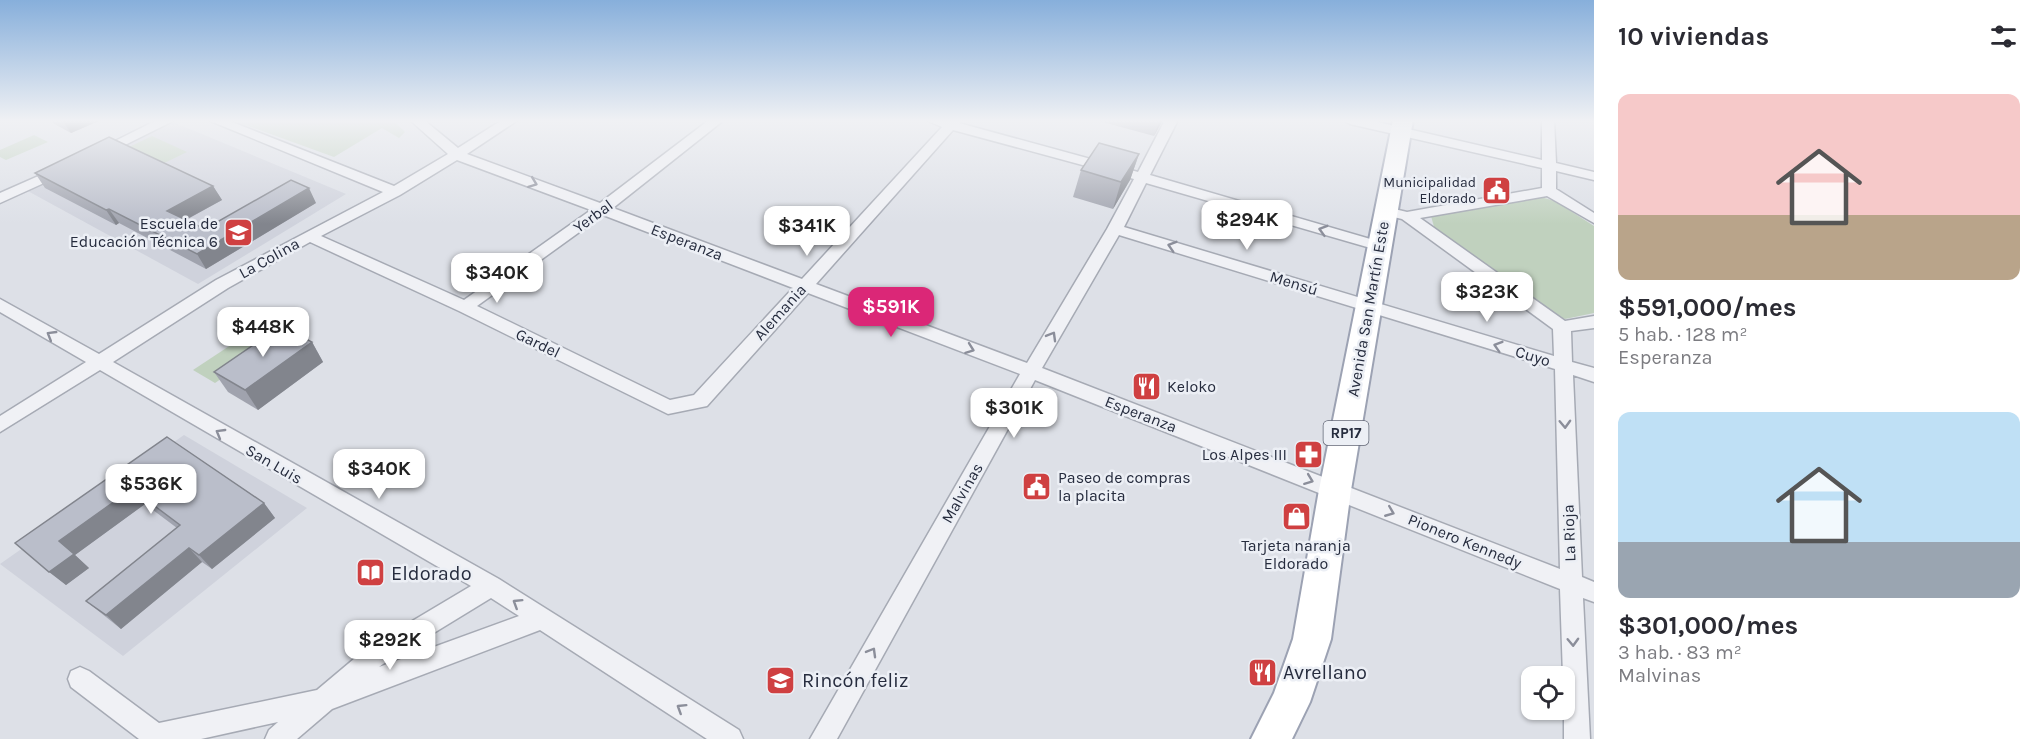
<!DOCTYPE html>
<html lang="es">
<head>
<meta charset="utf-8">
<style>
	:root { --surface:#fff; --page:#f7f7f7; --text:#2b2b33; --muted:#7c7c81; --accent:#db2777 }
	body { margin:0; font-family:Karla,sans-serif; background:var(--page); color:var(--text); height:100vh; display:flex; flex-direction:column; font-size:22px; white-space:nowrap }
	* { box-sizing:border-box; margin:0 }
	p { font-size:20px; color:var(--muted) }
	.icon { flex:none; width:33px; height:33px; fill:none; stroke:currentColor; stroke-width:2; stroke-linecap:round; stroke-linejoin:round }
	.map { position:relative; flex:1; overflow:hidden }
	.drawer { display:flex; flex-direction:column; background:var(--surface); width:450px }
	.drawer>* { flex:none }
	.buttons { position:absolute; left:1521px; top:666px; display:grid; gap:12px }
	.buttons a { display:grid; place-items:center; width:54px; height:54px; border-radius:12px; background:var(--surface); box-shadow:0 2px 4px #0004; font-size:30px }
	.price { position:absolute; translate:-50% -51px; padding:0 14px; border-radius:12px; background:#fff; color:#222; font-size:20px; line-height:39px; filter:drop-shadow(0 2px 3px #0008) }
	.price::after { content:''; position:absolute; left:50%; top:36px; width:18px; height:14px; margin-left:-9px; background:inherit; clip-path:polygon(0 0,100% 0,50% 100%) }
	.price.active { background:var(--accent); color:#fff }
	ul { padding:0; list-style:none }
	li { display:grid; align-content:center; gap:12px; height:318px; padding:0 24px }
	li span { display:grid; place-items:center; height:186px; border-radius:12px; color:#555 }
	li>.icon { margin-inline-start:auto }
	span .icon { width:108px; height:108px; fill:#fffc; stroke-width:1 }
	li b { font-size:26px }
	h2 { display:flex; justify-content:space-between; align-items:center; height:72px; padding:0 24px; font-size:26px }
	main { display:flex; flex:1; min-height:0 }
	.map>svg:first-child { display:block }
	.built { fill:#cfd2dc }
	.green { fill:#c0d1be }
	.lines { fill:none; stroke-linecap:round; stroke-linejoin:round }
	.street-casing { stroke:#a6aab4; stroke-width:3 }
	.primary-casing { stroke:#9ca2b3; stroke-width:4 }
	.street { fill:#f0f1f5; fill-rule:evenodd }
	.primary { fill:#fff; fill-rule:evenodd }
	.wall { fill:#a0a3ae }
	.shaded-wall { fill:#82858d }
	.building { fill:#babeca; stroke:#82858d; stroke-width:1.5 }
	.oneway { stroke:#8b8e9a }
	.labels { text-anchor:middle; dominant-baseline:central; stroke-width:5; stroke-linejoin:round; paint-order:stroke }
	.far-poi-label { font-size:14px; fill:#262c3e; stroke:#eceff5; text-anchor:end }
	.shield { fill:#eceff5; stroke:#616675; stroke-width:1.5 }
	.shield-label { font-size:15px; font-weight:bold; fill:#262c3e }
	.street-label { font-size:16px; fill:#262c3e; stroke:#eceff5 }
	.poi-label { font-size:16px; fill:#262c3e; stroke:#eceff5; text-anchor:end }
	.near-poi-label { font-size:20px; fill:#262c3e; stroke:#eceff5; text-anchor:start }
</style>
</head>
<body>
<main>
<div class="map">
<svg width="1594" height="739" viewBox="0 0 1594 739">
	<rect width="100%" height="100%" fill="#dde0e7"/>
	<!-- built -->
	<g class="built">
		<polygon points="173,122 346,194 198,284 26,190"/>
		<polygon points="184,435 307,508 123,656 0,564"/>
	</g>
	<!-- green -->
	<g class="green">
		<polygon points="232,120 393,120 405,132 399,138 382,128 334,157"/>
		<polygon points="34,135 48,142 6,160 0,157 0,150"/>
		<polygon points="152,136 187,152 158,166 123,150"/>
		<polygon points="1537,196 1555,201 1594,226 1594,313 1565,319 1537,309 1436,234 1431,216"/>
		<polygon points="255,329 277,341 215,383 193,370"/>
	</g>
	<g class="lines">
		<defs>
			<g id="street">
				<polygon points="157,120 175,120 105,155 95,155 93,152"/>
				<path d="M 208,120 L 227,120 L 394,186 L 448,154 L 410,120 L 424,120 L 458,148 L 502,120 L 518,120 L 467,154 L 600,203 L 709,120 L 724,120 L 613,208 L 802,279 L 942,127 L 926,120 L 961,120 L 959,123 L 1138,172 L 1165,120 L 1178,120 L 1150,175 L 1384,243 L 1387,246 L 1379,251 L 1374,249 L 1146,183 L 1124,227 L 1554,356 L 1553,329 L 1402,219 L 1381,214 L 1379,211 L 1386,207 L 1407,212 L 1542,188 L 1542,168 L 1350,124 L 1344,120 L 1369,120 L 1542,160 L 1542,120 L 1554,120 L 1556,163 L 1594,172 L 1594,180 L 1556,171 L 1556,189 L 1594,213 L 1594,223 L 1547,196 L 1420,218 L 1565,321 L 1594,316 L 1594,328 L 1571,331 L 1572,362 L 1594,368 L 1594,382 L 1573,375 L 1582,577 L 1594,582 L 1594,602 L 1583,598 L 1590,739 L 1564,739 L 1564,676 L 1563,676 L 1560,589 L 1035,380 L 837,739 L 810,739 L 1020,374 L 808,293 L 707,406 L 668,414 L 459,311 L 310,242 L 228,288 L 113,362 L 499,579 L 739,730 L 743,739 L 707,739 L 540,630 L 332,709 L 297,739 L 265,739 L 269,730 L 278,722 L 201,739 L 139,739 L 71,687 L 68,679 L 71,671 L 80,667 L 89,671 L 159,723 L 317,690 L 367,648 L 471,586 L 100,370 L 0,432 L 0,416 L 86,362 L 0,312 L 0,299 L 99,354 L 216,280 L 383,192 ZM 953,130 L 1134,179 L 1107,229 L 1027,363 L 816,284 ZM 457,160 L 591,210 L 464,300 L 321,236 L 400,195 ZM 603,215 L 793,288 L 694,395 L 670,400 L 477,306 ZM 1119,235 L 1555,369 L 1560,569 L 1042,368 ZM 491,598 L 519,616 L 379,667 L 383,664 Z"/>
				<polygon points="61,166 66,167 68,170 66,173 0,203 0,193"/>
			</g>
			<polygon id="primary" points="1393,120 1413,120 1351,490 1331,639 1310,702 1292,739 1251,739 1274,693 1293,639 1319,490"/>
		</defs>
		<!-- street casing -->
		<use href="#street" class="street-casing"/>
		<!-- primary casing -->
		<use href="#primary" class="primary-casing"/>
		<!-- street -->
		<use href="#street" class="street"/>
		<!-- primary -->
		<use href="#primary" class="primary"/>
	</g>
	<!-- wall -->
	<g class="wall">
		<polygon points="47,120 101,120 71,133"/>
		<polygon points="1095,120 1163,120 1154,136"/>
		<polygon points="1139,154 1130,180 1113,209 1073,197 1081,170"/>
		<polygon points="35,173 213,186 222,200 186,220 205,229 316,203 206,269 119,223 116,225 45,188"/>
		<polygon points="312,342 323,362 258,410 228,392 214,372"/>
		<polygon points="167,437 264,503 275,518 212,569 202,562 121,629 86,601 177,528 145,504 75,555 89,568 66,585 15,543"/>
	</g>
	<!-- shaded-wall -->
	<g class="shaded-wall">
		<polygon points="62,120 101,120 71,133"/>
		<polygon points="1160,120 1163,120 1154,136"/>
		<polygon points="1139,154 1130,180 1113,209 1121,182"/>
		<polygon points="213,186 222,200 176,225 167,211"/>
		<polygon points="309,188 316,203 206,269 197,254"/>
		<polygon points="109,209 119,223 116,225 106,210"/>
		<polygon points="312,342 323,362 258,410 245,390"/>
		<polygon points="132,489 145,504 75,555 89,568 66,585 49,572 59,541"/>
		<polygon points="264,503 275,518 212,569 199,555"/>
		<polygon points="189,548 202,562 121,629 106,615"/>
	</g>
	<!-- building -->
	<g class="building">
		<polygon points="109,137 213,186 167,211 205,229 291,180 309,188 197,254 109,209 106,210 35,173"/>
		<polygon points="1099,143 1139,154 1121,182 1081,170"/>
		<polygon points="281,326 312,342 245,390 214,372"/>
		<polygon points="167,437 264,503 199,555 189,548 106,615 86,601 180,525 132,489 59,541 74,554 49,572 15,543"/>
	</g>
	<!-- one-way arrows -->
	<defs><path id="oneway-chevron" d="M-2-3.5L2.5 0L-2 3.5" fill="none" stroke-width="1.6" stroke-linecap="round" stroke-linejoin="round" transform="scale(1.5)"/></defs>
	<g class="oneway">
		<use href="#oneway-chevron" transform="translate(533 183) rotate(21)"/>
		<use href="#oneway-chevron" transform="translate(1323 230) rotate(-164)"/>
		<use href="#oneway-chevron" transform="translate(1172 246) rotate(-163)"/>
		<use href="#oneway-chevron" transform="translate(51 335) rotate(-149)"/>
		<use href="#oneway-chevron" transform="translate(1052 336) rotate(-60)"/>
		<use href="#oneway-chevron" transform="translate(1498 346) rotate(-163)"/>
		<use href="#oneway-chevron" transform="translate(970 349) rotate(20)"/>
		<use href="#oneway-chevron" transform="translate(1565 424) rotate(88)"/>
		<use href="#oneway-chevron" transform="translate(220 433) rotate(-150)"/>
		<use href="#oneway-chevron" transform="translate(1309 480) rotate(21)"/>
		<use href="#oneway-chevron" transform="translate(1390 512) rotate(22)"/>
		<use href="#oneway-chevron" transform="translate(517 603) rotate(-148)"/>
		<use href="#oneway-chevron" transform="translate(1573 642) rotate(88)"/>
		<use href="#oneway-chevron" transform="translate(872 652) rotate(-60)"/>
		<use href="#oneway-chevron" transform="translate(681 708) rotate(-148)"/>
	</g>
	<!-- sky -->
	<linearGradient id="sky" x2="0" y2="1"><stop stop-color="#87afdb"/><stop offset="0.54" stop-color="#f0f1f4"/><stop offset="1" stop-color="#f0f1f4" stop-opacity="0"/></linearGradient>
	<rect width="1594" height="224" fill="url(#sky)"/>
	<!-- icons -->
	<defs>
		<symbol id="civic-square" viewBox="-11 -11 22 22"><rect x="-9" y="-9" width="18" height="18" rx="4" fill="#cf4041" stroke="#eceff5"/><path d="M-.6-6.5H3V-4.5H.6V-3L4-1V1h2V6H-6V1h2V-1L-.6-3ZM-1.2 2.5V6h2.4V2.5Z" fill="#fff"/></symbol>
		<symbol id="school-square" viewBox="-11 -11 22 22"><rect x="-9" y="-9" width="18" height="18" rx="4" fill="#cf4041" stroke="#eceff5"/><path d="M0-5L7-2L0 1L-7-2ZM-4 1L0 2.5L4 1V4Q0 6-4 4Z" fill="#fff"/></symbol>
		<symbol id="restaurant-square" viewBox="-11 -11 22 22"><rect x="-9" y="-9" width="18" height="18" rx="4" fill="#cf4041" stroke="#eceff5"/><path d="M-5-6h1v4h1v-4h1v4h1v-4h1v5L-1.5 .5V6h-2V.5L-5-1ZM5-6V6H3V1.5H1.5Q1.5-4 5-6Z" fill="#fff"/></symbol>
		<symbol id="pharmacy-square" viewBox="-11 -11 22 22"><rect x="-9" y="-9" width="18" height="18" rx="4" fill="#cf4041" stroke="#eceff5"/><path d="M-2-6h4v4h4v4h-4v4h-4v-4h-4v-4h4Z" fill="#fff"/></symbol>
		<symbol id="shop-square" viewBox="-11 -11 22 22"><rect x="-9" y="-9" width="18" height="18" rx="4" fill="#cf4041" stroke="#eceff5"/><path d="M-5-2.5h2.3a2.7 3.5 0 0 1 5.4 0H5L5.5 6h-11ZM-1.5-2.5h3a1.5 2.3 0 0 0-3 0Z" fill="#fff"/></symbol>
		<symbol id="library-square" viewBox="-11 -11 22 22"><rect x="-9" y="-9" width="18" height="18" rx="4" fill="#cf4041" stroke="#eceff5"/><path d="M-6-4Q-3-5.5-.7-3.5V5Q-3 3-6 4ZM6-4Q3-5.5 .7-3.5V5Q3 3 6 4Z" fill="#fff"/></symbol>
	</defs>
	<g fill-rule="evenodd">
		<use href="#civic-square" x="1480" y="174" width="33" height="33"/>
		<use href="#school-square" x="222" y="216" width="33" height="33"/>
		<use href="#restaurant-square" x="1130" y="370" width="33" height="33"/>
		<use href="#pharmacy-square" x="1292" y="438" width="33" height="33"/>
		<use href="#civic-square" x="1020" y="470" width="33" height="33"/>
		<use href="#shop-square" x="1280" y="500" width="33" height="33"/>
		<use href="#library-square" x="354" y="556" width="33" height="33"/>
		<use href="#restaurant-square" x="1246" y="656" width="33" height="33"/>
		<use href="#school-square" x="764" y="664" width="33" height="33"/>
	</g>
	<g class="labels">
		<!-- far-poi labels -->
		<g class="far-poi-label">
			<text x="1476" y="182">Municipalidad<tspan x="1476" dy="16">Eldorado</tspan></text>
		</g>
		<!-- shield labels -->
		<rect class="shield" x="1323.5" y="421" width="45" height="24" rx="4.5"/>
		<g class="shield-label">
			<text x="1346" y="433">RP17</text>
		</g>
		<!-- street labels -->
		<g class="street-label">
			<text transform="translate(593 216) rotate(-36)">Yerbal</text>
			<text transform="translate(687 242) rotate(21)">Esperanza</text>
			<text transform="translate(269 258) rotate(-29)">La Colina</text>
			<text transform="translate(1294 283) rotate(17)">Mensú</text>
			<text transform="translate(1368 309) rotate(-80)">Avenida San Martín Este</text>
			<text transform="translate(780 312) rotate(-48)">Alemania</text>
			<text transform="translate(538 343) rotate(26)">Gardel</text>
			<text transform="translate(1533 356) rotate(17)">Cuyo</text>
			<text transform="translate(1141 414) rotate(21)">Esperanza</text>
			<text transform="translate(274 464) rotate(30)">San Luis</text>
			<text transform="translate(962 493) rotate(-60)">Malvinas</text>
			<text transform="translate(1569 533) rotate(-92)">La Rioja</text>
			<text transform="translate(1465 541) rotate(22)">Pionero Kennedy</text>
		</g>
		<!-- poi labels -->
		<g class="poi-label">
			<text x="218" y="223">Escuela de<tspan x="218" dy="18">Educación Técnica 6</tspan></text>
			<text x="1167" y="386" text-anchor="start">Keloko</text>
			<text x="1287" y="454">Los Alpes III</text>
			<text x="1058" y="477" text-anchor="start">Paseo de compras<tspan x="1058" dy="18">la placita</tspan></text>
			<text x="1296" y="545" text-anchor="middle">Tarjeta naranja<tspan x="1296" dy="18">Eldorado</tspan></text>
		</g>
		<!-- near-poi labels -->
		<g class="near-poi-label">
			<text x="391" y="573">Eldorado</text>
			<text x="1283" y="672">Avrellano</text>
			<text x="802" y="680">Rincón feliz</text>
		</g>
	</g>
</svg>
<div class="buttons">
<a><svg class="icon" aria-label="locate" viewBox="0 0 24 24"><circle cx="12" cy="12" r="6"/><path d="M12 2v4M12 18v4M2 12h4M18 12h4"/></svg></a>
</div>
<b class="price" style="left:1247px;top:251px">$294K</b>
<b class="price" style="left:807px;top:257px">$341K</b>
<b class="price" style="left:497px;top:304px">$340K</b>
<b class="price" style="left:1487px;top:323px">$323K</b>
<b class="price active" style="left:891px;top:338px">$591K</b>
<b class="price" style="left:263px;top:358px">$448K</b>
<b class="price" style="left:1014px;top:439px">$301K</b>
<b class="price" style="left:379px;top:500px">$340K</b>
<b class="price" style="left:151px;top:515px">$536K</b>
<b class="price" style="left:390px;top:671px">$292K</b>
</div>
<section class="drawer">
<h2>10 viviendas<svg class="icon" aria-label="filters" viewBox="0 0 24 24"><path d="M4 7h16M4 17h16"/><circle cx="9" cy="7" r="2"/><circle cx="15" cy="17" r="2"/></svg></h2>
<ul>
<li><span style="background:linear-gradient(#f6c9c9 65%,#b9a48a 0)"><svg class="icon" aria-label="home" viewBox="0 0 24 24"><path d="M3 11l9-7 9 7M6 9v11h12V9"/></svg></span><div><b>$591,000/mes</b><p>5 hab. · 128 m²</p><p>Esperanza</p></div></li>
<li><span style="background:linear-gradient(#bfe0f5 70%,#9aa5b1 0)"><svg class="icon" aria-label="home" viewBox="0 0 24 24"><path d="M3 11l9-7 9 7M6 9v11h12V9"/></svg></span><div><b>$301,000/mes</b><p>3 hab. · 83 m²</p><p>Malvinas</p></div></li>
</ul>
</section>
</main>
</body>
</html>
